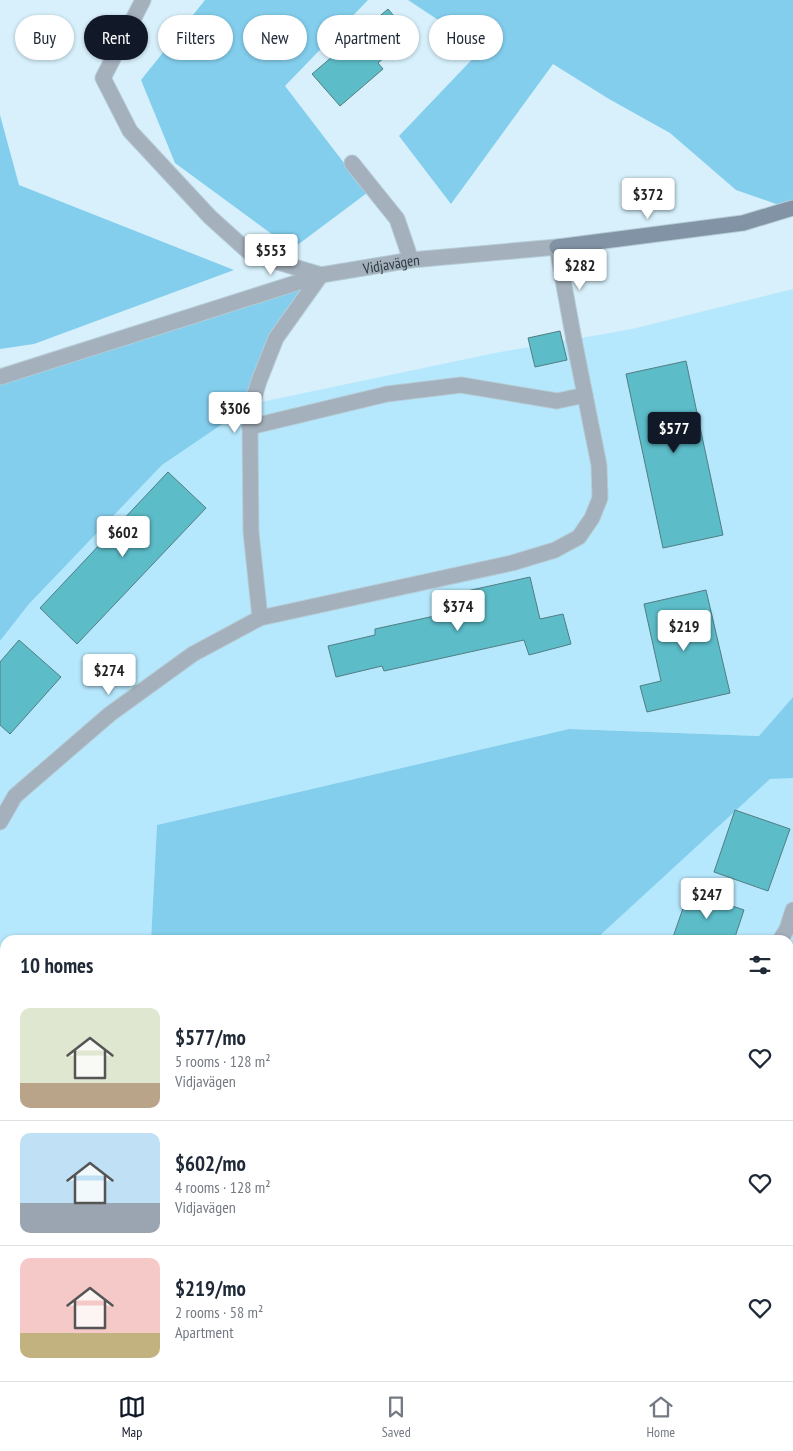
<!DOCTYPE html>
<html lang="en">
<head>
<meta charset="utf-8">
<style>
	:root { --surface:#fff; --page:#f6f6f7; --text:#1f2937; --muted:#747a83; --line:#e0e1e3; --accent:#111827 }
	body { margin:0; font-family:"PT Sans Narrow",sans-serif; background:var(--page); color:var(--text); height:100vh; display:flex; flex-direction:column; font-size:19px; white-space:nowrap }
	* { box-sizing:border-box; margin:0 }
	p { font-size:16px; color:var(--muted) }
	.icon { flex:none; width:28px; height:28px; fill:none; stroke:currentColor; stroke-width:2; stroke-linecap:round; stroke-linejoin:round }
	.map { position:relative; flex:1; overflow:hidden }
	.panel { position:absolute; left:0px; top:935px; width:794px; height:446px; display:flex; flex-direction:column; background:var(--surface); border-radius:15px 15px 0 0; box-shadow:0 1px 4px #0004 }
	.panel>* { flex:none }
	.banner { position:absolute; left:15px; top:15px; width:500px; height:45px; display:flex; gap:10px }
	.price { position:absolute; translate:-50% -42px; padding:0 11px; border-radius:5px; background:#fff; color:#222; font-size:16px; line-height:32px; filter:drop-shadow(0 1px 2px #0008) }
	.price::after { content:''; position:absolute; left:50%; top:30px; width:15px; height:11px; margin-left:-8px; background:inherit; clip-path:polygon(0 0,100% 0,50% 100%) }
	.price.on { background:var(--accent); color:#fff }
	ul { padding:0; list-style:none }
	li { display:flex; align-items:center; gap:15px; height:125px; padding:0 20px }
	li+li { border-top:1px solid var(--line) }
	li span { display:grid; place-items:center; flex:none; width:140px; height:100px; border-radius:10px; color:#555 }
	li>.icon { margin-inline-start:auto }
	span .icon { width:60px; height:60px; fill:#fffc; stroke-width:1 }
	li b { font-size:21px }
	h2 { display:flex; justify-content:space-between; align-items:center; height:60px; padding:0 20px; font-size:21px }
	.chip { padding:0 18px; border-radius:22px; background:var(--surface); box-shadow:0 1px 4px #0004; font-size:18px; line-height:45px }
	.chip.on { background:var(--accent); color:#fff }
	.menu { display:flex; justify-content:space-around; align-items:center; height:70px; border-top:1px solid var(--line); background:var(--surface); font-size:14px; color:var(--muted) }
	.menu a { display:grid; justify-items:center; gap:2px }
	.menu .on { color:var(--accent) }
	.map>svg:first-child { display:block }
	.built { fill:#b6e8fd }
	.green { fill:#83ceed }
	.building { fill:#5cbcc8; stroke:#517d83 }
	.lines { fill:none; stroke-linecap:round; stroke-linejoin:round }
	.lane-casing { stroke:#b5ccd6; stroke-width:17 }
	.street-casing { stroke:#b5ccd6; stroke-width:17 }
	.secondary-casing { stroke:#b5ccd6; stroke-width:17 }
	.lane { stroke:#a4b0bc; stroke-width:15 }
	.street { stroke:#a4b0bc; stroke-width:15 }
	.secondary { stroke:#8193a5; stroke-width:15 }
	.labels { text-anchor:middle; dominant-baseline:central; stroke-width:4.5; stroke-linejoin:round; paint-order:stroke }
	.street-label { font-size:15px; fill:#2b3b42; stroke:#fff }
</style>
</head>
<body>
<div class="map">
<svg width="793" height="1381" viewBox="0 0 793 1381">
	<rect width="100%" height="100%" fill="#d7f0fb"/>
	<!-- built -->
	<g class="built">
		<polygon points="793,289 793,697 759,736 569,729 157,825 151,940 5,940 5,1153 0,1146 0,641 29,604 162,465 252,404 495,353 632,329"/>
		<polygon points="770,778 793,778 793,1198 789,1201 789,940 595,940"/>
	</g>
	<!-- green -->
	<g class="green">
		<polygon points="205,0 368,0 285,86 367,193 292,249 175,163 141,80"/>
		<polygon points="408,0 793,0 793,210 736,190 670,133 609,99 553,64 451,204 399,136 482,49"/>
		<polygon points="0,115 19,185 234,270 34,344 0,349"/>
		<polygon points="321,275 276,338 252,404 162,465 29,604 0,641 0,377"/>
		<polygon points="793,697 793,778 770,779 595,940 151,940 157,825 569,729 759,736"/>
		<polygon points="0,1146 5,1153 5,1376 789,1376 789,1201 793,1198 793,1381 0,1381"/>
	</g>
	<!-- building -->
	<g class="building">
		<polygon points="388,9 410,35 378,63 383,69 340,106 312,74"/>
		<polygon points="560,331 567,360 535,367 528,338"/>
		<polygon points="686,361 723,535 663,548 626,374"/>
		<polygon points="168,472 206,508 77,644 40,608"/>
		<polygon points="530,577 540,619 563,614 571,644 529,655 524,640 384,671 382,666 336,677 328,646 375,635 375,629 462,610 458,593"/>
		<polygon points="706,590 730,693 647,712 640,686 661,681 644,604"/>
		<polygon points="19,640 61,677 10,734 0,725 0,662"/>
		<polygon points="735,810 790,829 768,891 714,872"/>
		<polygon points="689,891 744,910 734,940 672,940"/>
	</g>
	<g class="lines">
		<defs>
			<g id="lane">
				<polyline points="143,0 103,78 130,131 210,217 251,254 321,275"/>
				<polyline points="352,163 397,219 411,260"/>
				<polyline points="250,427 387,394 461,385 557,401 585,395"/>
				<polyline points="260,618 512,563 555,550 579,537 592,518 600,498 599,465 574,340"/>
			</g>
			<g id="street">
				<path id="s1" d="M 0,377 L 321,275 L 411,260 L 557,247 L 574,340"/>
				<polyline points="0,822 15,796 110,714 193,654 260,618 251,532 250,427 252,404 259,381 276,338 321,275"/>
				<polyline points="780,940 787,929 793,910"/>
				<polyline points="0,1009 5,1017"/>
			</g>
			<polyline id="secondary" points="557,247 743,223 793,208"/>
		</defs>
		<!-- lane casing -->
		<use href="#lane" class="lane-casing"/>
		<!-- street casing -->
		<use href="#street" class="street-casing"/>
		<!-- secondary casing -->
		<use href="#secondary" class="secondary-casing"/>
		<!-- lane -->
		<use href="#lane" class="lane"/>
		<!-- street -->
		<use href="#street" class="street"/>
		<!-- secondary -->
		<use href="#secondary" class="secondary"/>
	</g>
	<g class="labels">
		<!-- street labels -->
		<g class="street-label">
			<text stroke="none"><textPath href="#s1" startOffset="408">Vidjavägen</textPath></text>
		</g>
	</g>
</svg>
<b class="price" style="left:648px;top:220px">$372</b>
<b class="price" style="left:271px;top:276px">$553</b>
<b class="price" style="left:580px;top:291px">$282</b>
<b class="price" style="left:235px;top:434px">$306</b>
<b class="price on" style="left:674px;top:454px">$577</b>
<b class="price" style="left:123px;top:558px">$602</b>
<b class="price" style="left:458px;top:632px">$374</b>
<b class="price" style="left:684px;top:652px">$219</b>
<b class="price" style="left:109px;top:696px">$274</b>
<b class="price" style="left:707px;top:920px">$247</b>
<div class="banner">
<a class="chip">Buy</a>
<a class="chip on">Rent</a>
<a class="chip">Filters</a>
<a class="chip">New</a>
<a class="chip">Apartment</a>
<a class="chip">House</a>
</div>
<section class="panel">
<h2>10 homes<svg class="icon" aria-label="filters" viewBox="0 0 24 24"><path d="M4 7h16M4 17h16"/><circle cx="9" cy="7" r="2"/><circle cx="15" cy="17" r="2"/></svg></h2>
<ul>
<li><span style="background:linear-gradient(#dfe7d0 75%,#b9a48a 0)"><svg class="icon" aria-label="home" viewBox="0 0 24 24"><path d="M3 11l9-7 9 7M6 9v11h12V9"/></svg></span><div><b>$577/mo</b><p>5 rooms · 128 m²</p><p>Vidjavägen</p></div><svg class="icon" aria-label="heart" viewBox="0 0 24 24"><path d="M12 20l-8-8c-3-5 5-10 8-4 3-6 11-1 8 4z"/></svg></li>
<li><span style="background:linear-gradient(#bfe0f5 70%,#9aa5b1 0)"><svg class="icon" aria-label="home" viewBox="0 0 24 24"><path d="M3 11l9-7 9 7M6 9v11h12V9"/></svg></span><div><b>$602/mo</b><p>4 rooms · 128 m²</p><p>Vidjavägen</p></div><svg class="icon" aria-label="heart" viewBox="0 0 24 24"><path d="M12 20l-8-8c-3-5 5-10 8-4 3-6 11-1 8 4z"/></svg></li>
<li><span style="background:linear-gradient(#f6c9c9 75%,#c2b280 0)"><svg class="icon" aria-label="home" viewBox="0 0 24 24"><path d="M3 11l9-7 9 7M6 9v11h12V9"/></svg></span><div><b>$219/mo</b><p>2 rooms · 58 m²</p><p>Apartment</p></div><svg class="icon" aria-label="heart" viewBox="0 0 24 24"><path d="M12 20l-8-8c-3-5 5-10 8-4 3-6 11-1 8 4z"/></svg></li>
</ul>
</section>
</div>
<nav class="menu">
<a class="on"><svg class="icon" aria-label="map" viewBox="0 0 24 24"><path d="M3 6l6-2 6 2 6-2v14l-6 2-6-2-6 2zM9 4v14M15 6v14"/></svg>Map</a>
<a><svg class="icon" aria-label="saved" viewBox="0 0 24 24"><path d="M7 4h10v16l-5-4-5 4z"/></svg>Saved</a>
<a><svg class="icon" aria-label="home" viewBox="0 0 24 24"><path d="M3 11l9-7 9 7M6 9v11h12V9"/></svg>Home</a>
</nav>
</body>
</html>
